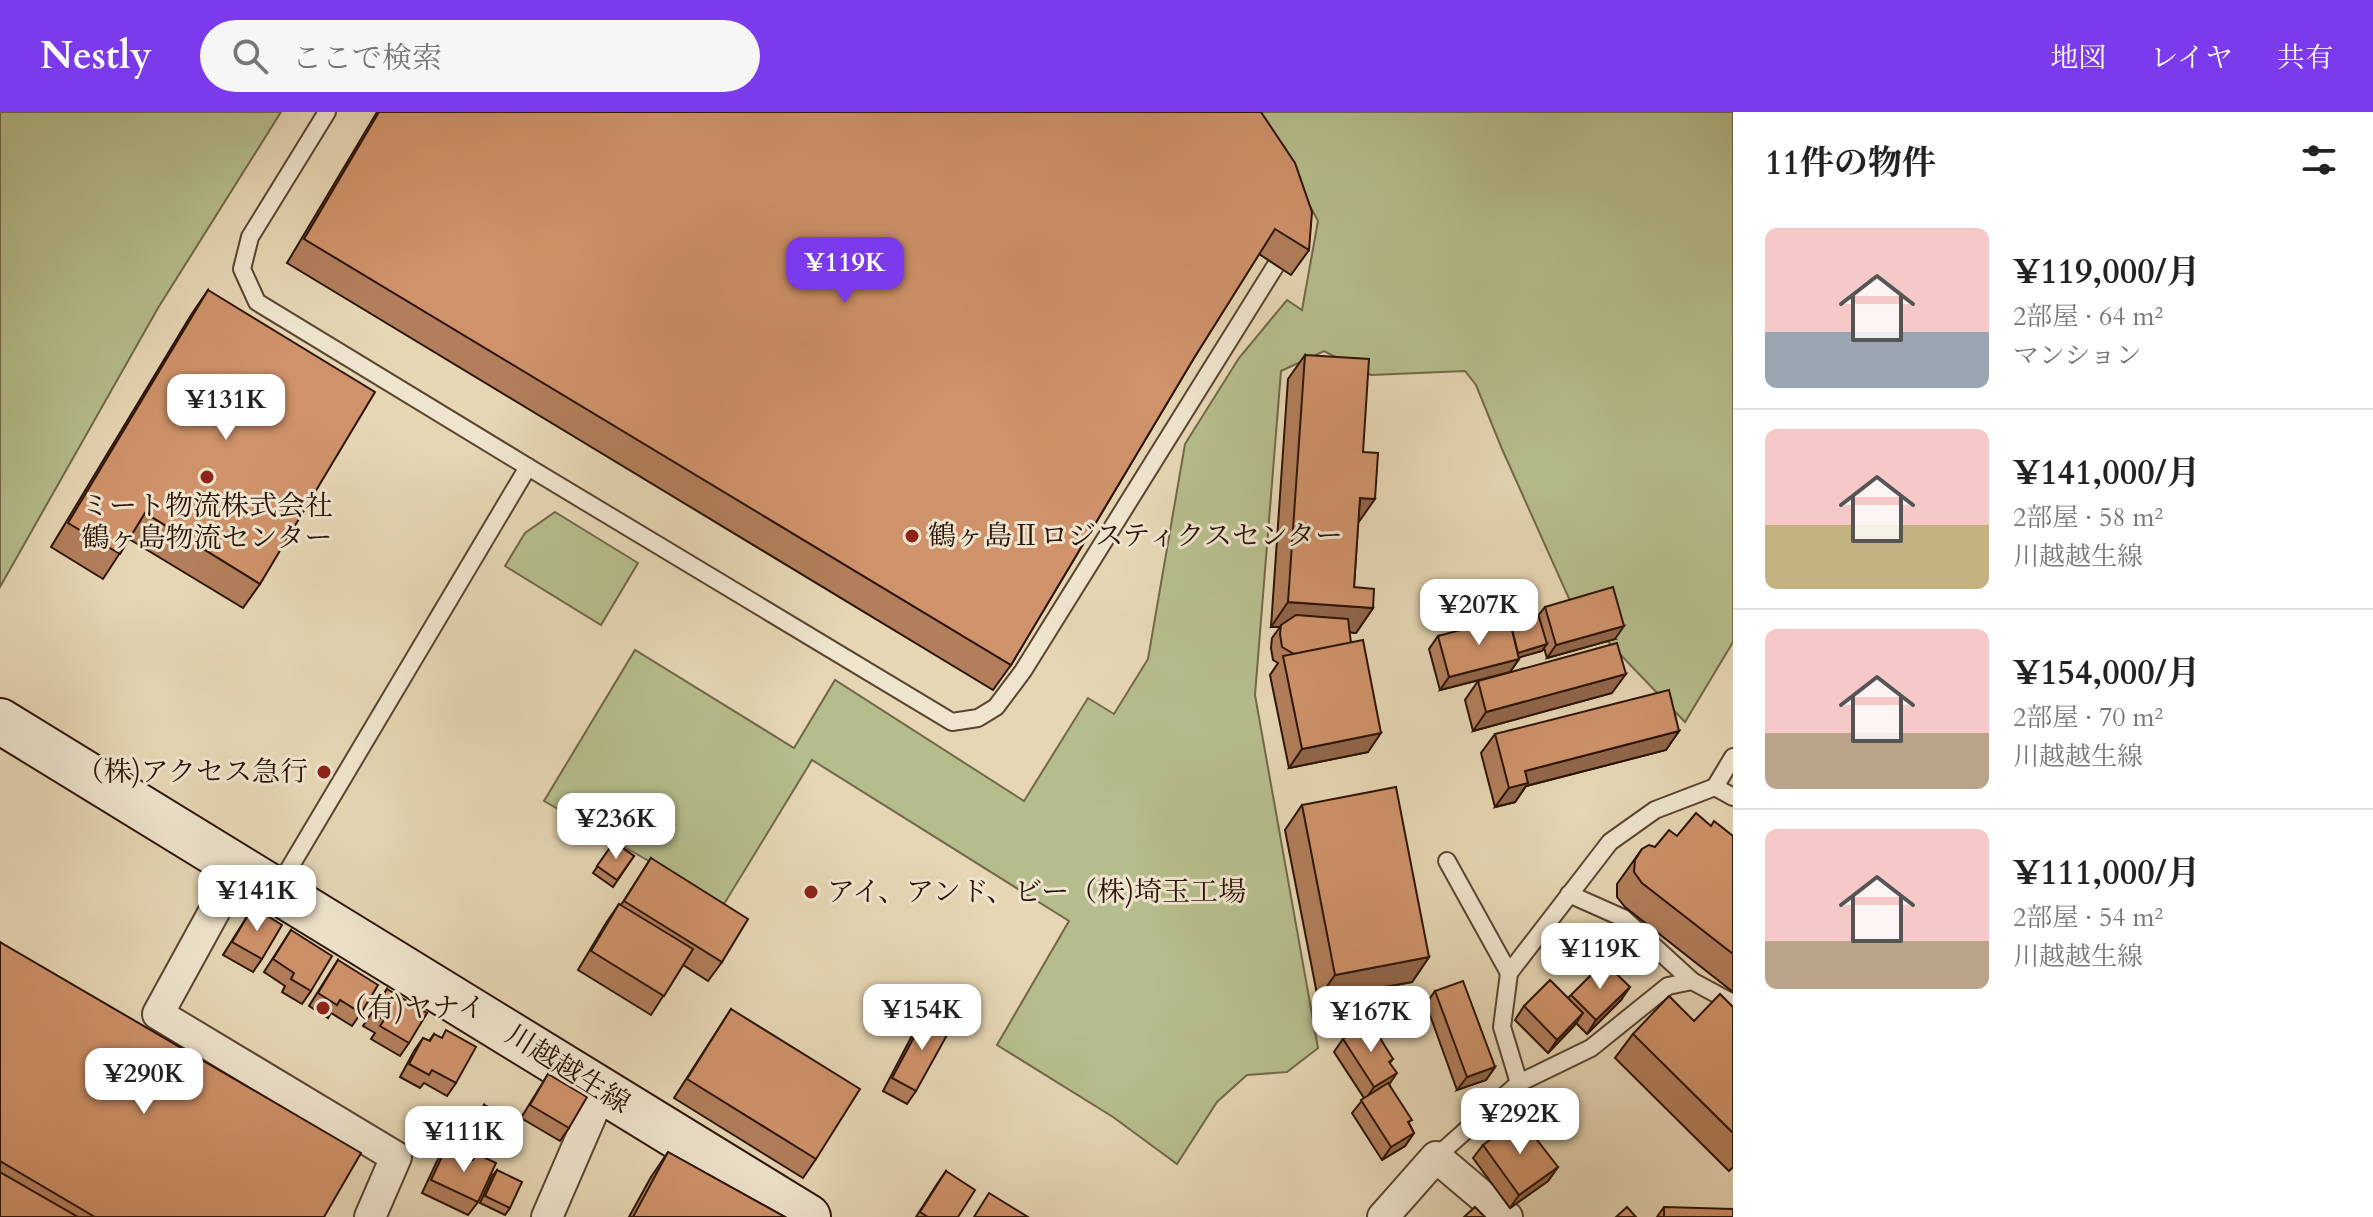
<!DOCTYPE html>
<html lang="ja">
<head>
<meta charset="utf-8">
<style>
	:root { --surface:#fff; --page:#f6f6f6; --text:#222; --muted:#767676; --line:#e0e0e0; --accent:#7c3aed }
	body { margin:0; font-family:Cardo,"Noto Serif JP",serif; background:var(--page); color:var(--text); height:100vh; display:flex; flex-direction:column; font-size:30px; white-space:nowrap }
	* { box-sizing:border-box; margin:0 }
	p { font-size:26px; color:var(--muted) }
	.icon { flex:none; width:44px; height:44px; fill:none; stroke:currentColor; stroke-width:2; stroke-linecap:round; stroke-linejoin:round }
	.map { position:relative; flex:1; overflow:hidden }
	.side { display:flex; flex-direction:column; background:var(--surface); width:640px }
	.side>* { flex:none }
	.price { position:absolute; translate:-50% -68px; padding:0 18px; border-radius:16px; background:#fff; color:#222; font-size:26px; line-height:52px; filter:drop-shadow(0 2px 4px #0008) }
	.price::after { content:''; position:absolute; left:50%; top:48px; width:24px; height:18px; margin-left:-12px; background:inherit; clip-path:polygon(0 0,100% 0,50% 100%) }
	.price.active { background:var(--accent); color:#fff }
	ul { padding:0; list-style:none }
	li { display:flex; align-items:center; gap:24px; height:200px; padding:0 32px }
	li+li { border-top:2px solid var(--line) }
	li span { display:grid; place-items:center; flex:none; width:224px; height:160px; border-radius:12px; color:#555 }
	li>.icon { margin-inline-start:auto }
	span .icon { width:96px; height:96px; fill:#fffc; stroke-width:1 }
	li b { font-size:34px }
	h2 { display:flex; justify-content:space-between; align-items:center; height:96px; padding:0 32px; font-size:34px }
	header { display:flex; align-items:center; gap:48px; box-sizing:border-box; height:112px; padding:0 40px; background:var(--accent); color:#fff }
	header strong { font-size:38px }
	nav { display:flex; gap:44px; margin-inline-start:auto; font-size:28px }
	.search { width:560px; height:72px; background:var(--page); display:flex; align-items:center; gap:20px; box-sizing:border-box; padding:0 28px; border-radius:44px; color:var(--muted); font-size:30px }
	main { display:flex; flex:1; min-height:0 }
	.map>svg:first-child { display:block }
	.green { fill:#b6bd8c; stroke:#716848; stroke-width:2 }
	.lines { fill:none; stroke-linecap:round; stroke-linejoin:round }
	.service-casing { stroke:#5a4430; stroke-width:20 }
	.minor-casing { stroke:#5a4430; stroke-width:34 }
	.secondary-casing { stroke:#2c1304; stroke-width:48 }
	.service { stroke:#efe4ce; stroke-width:16 }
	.minor { stroke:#efe4ce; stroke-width:30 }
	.secondary { stroke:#efe4ce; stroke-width:44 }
	.wall { fill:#b27e5b; stroke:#2c1304; stroke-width:2 }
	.shaded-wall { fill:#91664a; stroke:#2c1304; stroke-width:2 }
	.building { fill:#cf926a; stroke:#2c1304; stroke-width:2 }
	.poi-dot { fill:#8f2418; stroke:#efe4ce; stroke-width:3 }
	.labels { text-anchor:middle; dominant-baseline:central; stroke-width:6; stroke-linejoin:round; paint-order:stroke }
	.poi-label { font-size:28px; fill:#2c1304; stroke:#efe4ce; text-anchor:start }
	.street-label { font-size:28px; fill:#2c1304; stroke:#efe4ce }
</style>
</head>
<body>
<header>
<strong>Nestly</strong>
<div class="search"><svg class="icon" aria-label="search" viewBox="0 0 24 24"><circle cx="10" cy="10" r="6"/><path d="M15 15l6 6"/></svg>ここで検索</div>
<nav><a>地図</a><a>レイヤ</a><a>共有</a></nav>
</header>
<main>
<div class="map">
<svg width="1733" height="1105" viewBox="0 0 1733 1105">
	<rect width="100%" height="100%" fill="#e6d6b4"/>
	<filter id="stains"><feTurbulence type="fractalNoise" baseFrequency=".0025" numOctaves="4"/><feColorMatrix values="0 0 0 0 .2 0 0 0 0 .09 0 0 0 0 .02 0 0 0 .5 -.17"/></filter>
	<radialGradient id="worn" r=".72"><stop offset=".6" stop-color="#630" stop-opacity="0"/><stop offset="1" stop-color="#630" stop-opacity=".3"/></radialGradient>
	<!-- green -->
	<g class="green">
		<polygon points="0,0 281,0 158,196 0,475"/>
		<polygon points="1259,0 1733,0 1733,530 1685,610 1571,491 1502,337 1476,273 1465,259 1371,263 1324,239 1281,259 1255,583 1318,936 1287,960 1247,963 1217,990 1177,1052 1113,1005 997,933 1069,809 812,648 724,792 544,689 635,538 794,636 835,568 1024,689 1088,586 1114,602 1148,547 1185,332 1239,246 1287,188 1302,198 1318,109"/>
		<polygon points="555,400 638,451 601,513 505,454 525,421"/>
	</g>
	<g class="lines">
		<defs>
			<g id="service">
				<polyline points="327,0 250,125 242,157 257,190 528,355"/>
				<polyline points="1715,675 1733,645"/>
				<polyline points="1447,749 1509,861"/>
				<polyline points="277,777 528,355 952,610 978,606 996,595 1023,559 1276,153"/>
				<polyline points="1569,782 1623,806 1692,869"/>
				<polyline points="1519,971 1502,915 1509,861 1610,730 1655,698 1715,675 1733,685"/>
				<polyline points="1436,1045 1519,971 1591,936 1668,874 1692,869 1733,891"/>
			</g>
			<g id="minor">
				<polyline points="238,756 158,902 396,1045 370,1105"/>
				<polyline points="547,1105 602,978"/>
				<polyline points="1383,1105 1436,1045 1507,1105"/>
			</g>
			<polyline id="secondary" points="0,609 808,1105"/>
		</defs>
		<!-- service casing -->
		<use href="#service" class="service-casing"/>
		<!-- minor casing -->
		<use href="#minor" class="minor-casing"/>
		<!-- secondary casing -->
		<use href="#secondary" class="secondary-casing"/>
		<!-- service -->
		<use href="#service" class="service"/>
		<!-- minor -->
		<use href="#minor" class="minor"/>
		<!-- secondary -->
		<use href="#secondary" class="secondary"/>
	</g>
	<!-- wall -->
	<g class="wall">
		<polygon points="377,0 1261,0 1309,138 1291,163 1259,142 1194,246 1011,553 993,578 287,151"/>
		<polygon points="208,178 260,472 243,496 129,427 103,467 51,435 191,203"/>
		<polygon points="1305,243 1358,411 1354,475 1373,496 1356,521 1349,520 1368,640 1289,656 1270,563 1278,551 1273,548 1271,536 1272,526 1280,515 1271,515 1288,267"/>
		<polygon points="1545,495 1615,527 1547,546 1544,536 1542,539 1519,545 1519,547 1510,560 1440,578 1429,537 1438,524 1511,513 1537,505"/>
		<polygon points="1478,569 1612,581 1473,619 1465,588"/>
		<polygon points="1679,619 1666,638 1526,674 1515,690 1495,695 1481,641 1495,622"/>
		<polygon points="1302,693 1429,845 1412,870 1318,887 1285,718"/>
		<polygon points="1711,714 1733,724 1733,880 1625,795 1617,785 1617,772 1642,737 1655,735"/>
		<polygon points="614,730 634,744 613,775 593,761"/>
		<polygon points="651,746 722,850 708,869 683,853 651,903 578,858 606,811 619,792 621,793"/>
		<polygon points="253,795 262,847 253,860 223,843"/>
		<polygon points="291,818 311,879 302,892 282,880 285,874 264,860"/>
		<polygon points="0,830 324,1105 0,1105"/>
		<polygon points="338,848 361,901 352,914 331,901 328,906 309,894"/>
		<polygon points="387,877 409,931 400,944 371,927 375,921 363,914"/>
		<polygon points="1435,879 1495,955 1486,968 1457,978 1426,892"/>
		<polygon points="1571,883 1621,888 1587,922 1576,911 1548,941 1515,908 1524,894 1568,886"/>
		<polygon points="1733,895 1733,1055 1729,1059 1615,946 1633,922 1694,909"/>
		<polygon points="731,897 816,1047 803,1066 674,986"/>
		<polygon points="927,901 916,979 907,992 883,979 917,914"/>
		<polygon points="434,922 456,971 447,984 424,971 420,976 400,965 414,939 423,926 429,929"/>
		<polygon points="1343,927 1393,947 1390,951 1389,972 1414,1021 1405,1034 1382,1048 1352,1001 1364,986 1334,940"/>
		<polygon points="548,962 569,1016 560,1029 521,1006"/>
		<polygon points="484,993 492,1025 488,1030 491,1032 485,1046 478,1090 468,1103 422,1081 437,1049 446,1036 471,1047 472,1046 451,1036 461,1017 469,1021"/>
		<polygon points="1483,1033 1558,1055 1548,1069 1510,1096 1473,1046"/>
		<polygon points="668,1040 785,1105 629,1105 651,1065"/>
		<polygon points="497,1058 510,1096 505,1103 480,1091 492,1064"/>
		<polygon points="946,1059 958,1105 916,1105 937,1072"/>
		<polygon points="1664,1095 1733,1105 1657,1105"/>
	</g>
	<!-- shaded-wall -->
	<g class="shaded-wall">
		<polygon points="1360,386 1375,387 1358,411"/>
		<polygon points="1288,490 1373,496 1356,521 1281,515 1281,513 1280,515 1271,515"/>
		<polygon points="1624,514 1615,527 1547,546 1556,533"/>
		<polygon points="1547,532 1542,539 1510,548 1515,541"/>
		<polygon points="1519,547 1510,560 1440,578 1449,565"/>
		<polygon points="1626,562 1612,581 1473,619 1486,600"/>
		<polygon points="1679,619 1666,638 1526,674 1515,690 1495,695 1509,676 1525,659"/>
		<polygon points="1381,621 1368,640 1289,656 1302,637"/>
		<polygon points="1429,845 1412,870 1318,887 1335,863"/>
		<polygon points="1630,875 1621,888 1587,922 1596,908"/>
		<polygon points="1583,901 1574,914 1548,941 1557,928"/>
		<polygon points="1495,955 1486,968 1457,978 1467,965"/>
		<polygon points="1397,961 1388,974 1365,988 1374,975"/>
		<polygon points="1414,1021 1405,1034 1382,1048 1391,1035"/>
		<polygon points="1558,1055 1548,1069 1510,1096 1519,1083"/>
	</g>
	<!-- building -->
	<g class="building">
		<polygon points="379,0 1261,0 1295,51 1312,100 1309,138 1275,117 1194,246 1011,553 304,127"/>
		<polygon points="208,178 375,280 260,472 145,401 120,442 68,411"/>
		<polygon points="1305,243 1369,247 1363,340 1378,341 1375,387 1360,386 1354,475 1374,477 1373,496 1288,490"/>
		<polygon points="1613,475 1624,514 1556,533 1545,495"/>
		<polygon points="1296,503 1348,507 1351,531 1294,542 1282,535 1280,522 1281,513"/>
		<polygon points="1509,505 1519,547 1449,565 1438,524"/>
		<polygon points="1539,505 1547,532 1518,541 1511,513"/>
		<polygon points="1363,528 1381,621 1302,637 1283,544"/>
		<polygon points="1617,531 1626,562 1486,600 1478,569"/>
		<polygon points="1669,578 1679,619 1525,659 1528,671 1509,676 1495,622"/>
		<polygon points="1396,675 1429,845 1335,863 1302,693"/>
		<polygon points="1696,701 1711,714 1714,709 1733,724 1733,842 1642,771 1634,760 1635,748 1642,737 1649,733 1655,735 1669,718 1677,724"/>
		<polygon points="614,730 634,744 617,768 597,754"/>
		<polygon points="651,746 748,807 722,850 624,789"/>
		<polygon points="619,792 693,837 664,884 591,839"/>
		<polygon points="253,795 282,813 262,847 232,830"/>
		<polygon points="291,818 332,844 311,879 291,867 294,861 273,847"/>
		<polygon points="0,830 361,1041 324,1105 95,1105 0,1049"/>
		<polygon points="338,848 378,873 361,901 340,888 337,893 318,881"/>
		<polygon points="1604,850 1630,875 1596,908 1571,883"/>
		<polygon points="1550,868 1583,901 1557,928 1524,894"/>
		<polygon points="1463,869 1495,955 1467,965 1435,879"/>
		<polygon points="387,877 427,901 409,931 380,914 384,908 372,901"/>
		<polygon points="1720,882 1733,895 1733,1021 1633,922 1669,884 1694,909"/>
		<polygon points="731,897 860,977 816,1047 687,967"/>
		<polygon points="927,901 952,914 916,979 892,966"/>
		<polygon points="1370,910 1393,947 1389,950 1397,961 1374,975 1343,927"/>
		<polygon points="446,918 476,935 456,971 432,958 429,963 409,952 423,926 430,929 434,922 442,926"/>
		<polygon points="548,962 587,985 569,1016 530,993"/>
		<polygon points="1388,971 1412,1008 1408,1010 1414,1021 1391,1035 1361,988"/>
		<polygon points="484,993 504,1002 492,1025 473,1015"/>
		<polygon points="1520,1006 1558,1055 1519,1083 1483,1033"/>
		<polygon points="461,1017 491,1032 486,1044 456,1029"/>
		<polygon points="446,1036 473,1048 475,1041 496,1051 478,1090 431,1068"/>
		<polygon points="668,1040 785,1105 633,1105"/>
		<polygon points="497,1058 522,1070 510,1096 485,1084"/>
		<polygon points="946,1059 975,1078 958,1105 928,1105 920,1100"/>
		<polygon points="0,1060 78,1105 0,1105"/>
		<polygon points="989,1081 1028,1105 974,1105"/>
		<polygon points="1475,1095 1485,1105 1464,1105"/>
		<polygon points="1627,1095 1636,1105 1616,1105"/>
		<polygon points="1664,1095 1733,1097 1733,1105 1664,1105"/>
	</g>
	<!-- markers -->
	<g class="poi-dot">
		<circle cx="207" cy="365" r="8"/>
		<circle cx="912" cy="424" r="8"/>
		<circle cx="324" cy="660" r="8"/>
		<circle cx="811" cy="780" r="8"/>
		<circle cx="323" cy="896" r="8"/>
	</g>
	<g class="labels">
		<!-- poi labels -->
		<g class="poi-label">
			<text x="207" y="394" text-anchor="middle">ミート物流株式会社<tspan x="207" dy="32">鶴ヶ島物流センター</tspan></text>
			<text x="928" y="424">鶴ヶ島Ⅱロジスティクスセンター</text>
			<text x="308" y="660" text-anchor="end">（株)アクセス急行</text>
			<text x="827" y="780">アイ、アンド、ビー（株)埼玉工場</text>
			<text x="339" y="896">（有)ヤナイ</text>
		</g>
		<!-- street labels -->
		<g class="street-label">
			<text transform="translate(568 957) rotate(32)">川越越生線</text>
		</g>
	</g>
	<rect width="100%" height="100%" filter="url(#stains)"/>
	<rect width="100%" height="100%" fill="url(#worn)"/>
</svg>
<b class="price active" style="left:845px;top:193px">¥119K</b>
<b class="price" style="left:226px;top:330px">¥131K</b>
<b class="price" style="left:1479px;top:535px">¥207K</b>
<b class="price" style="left:616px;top:749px">¥236K</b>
<b class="price" style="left:257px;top:821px">¥141K</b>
<b class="price" style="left:1600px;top:879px">¥119K</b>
<b class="price" style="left:922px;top:940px">¥154K</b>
<b class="price" style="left:1371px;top:942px">¥167K</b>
<b class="price" style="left:144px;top:1004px">¥290K</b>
<b class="price" style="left:1520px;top:1044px">¥292K</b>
<b class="price" style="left:464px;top:1062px">¥111K</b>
</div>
<section class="side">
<h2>11件の物件<svg class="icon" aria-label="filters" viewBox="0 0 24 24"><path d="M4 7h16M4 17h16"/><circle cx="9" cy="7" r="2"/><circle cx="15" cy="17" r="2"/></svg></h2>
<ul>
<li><span style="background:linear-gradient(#f6c9c9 65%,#9aa5b1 0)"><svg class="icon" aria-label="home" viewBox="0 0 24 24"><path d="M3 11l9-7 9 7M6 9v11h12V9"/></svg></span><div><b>¥119,000/月</b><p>2部屋 · 64 m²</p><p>マンション</p></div></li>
<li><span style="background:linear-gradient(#f6c9c9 60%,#c2b280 0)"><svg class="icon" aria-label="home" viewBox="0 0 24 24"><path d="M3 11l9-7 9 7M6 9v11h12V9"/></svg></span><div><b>¥141,000/月</b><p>2部屋 · 58 m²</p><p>川越越生線</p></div></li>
<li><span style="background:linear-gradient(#f6c9c9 65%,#b9a48a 0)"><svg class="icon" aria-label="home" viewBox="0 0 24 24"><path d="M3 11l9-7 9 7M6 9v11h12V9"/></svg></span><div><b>¥154,000/月</b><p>2部屋 · 70 m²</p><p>川越越生線</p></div></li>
<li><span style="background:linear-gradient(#f6c9c9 70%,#b9a48a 0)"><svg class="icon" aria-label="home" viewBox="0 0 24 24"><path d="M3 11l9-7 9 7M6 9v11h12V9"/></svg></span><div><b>¥111,000/月</b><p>2部屋 · 54 m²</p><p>川越越生線</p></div></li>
</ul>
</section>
</main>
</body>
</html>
